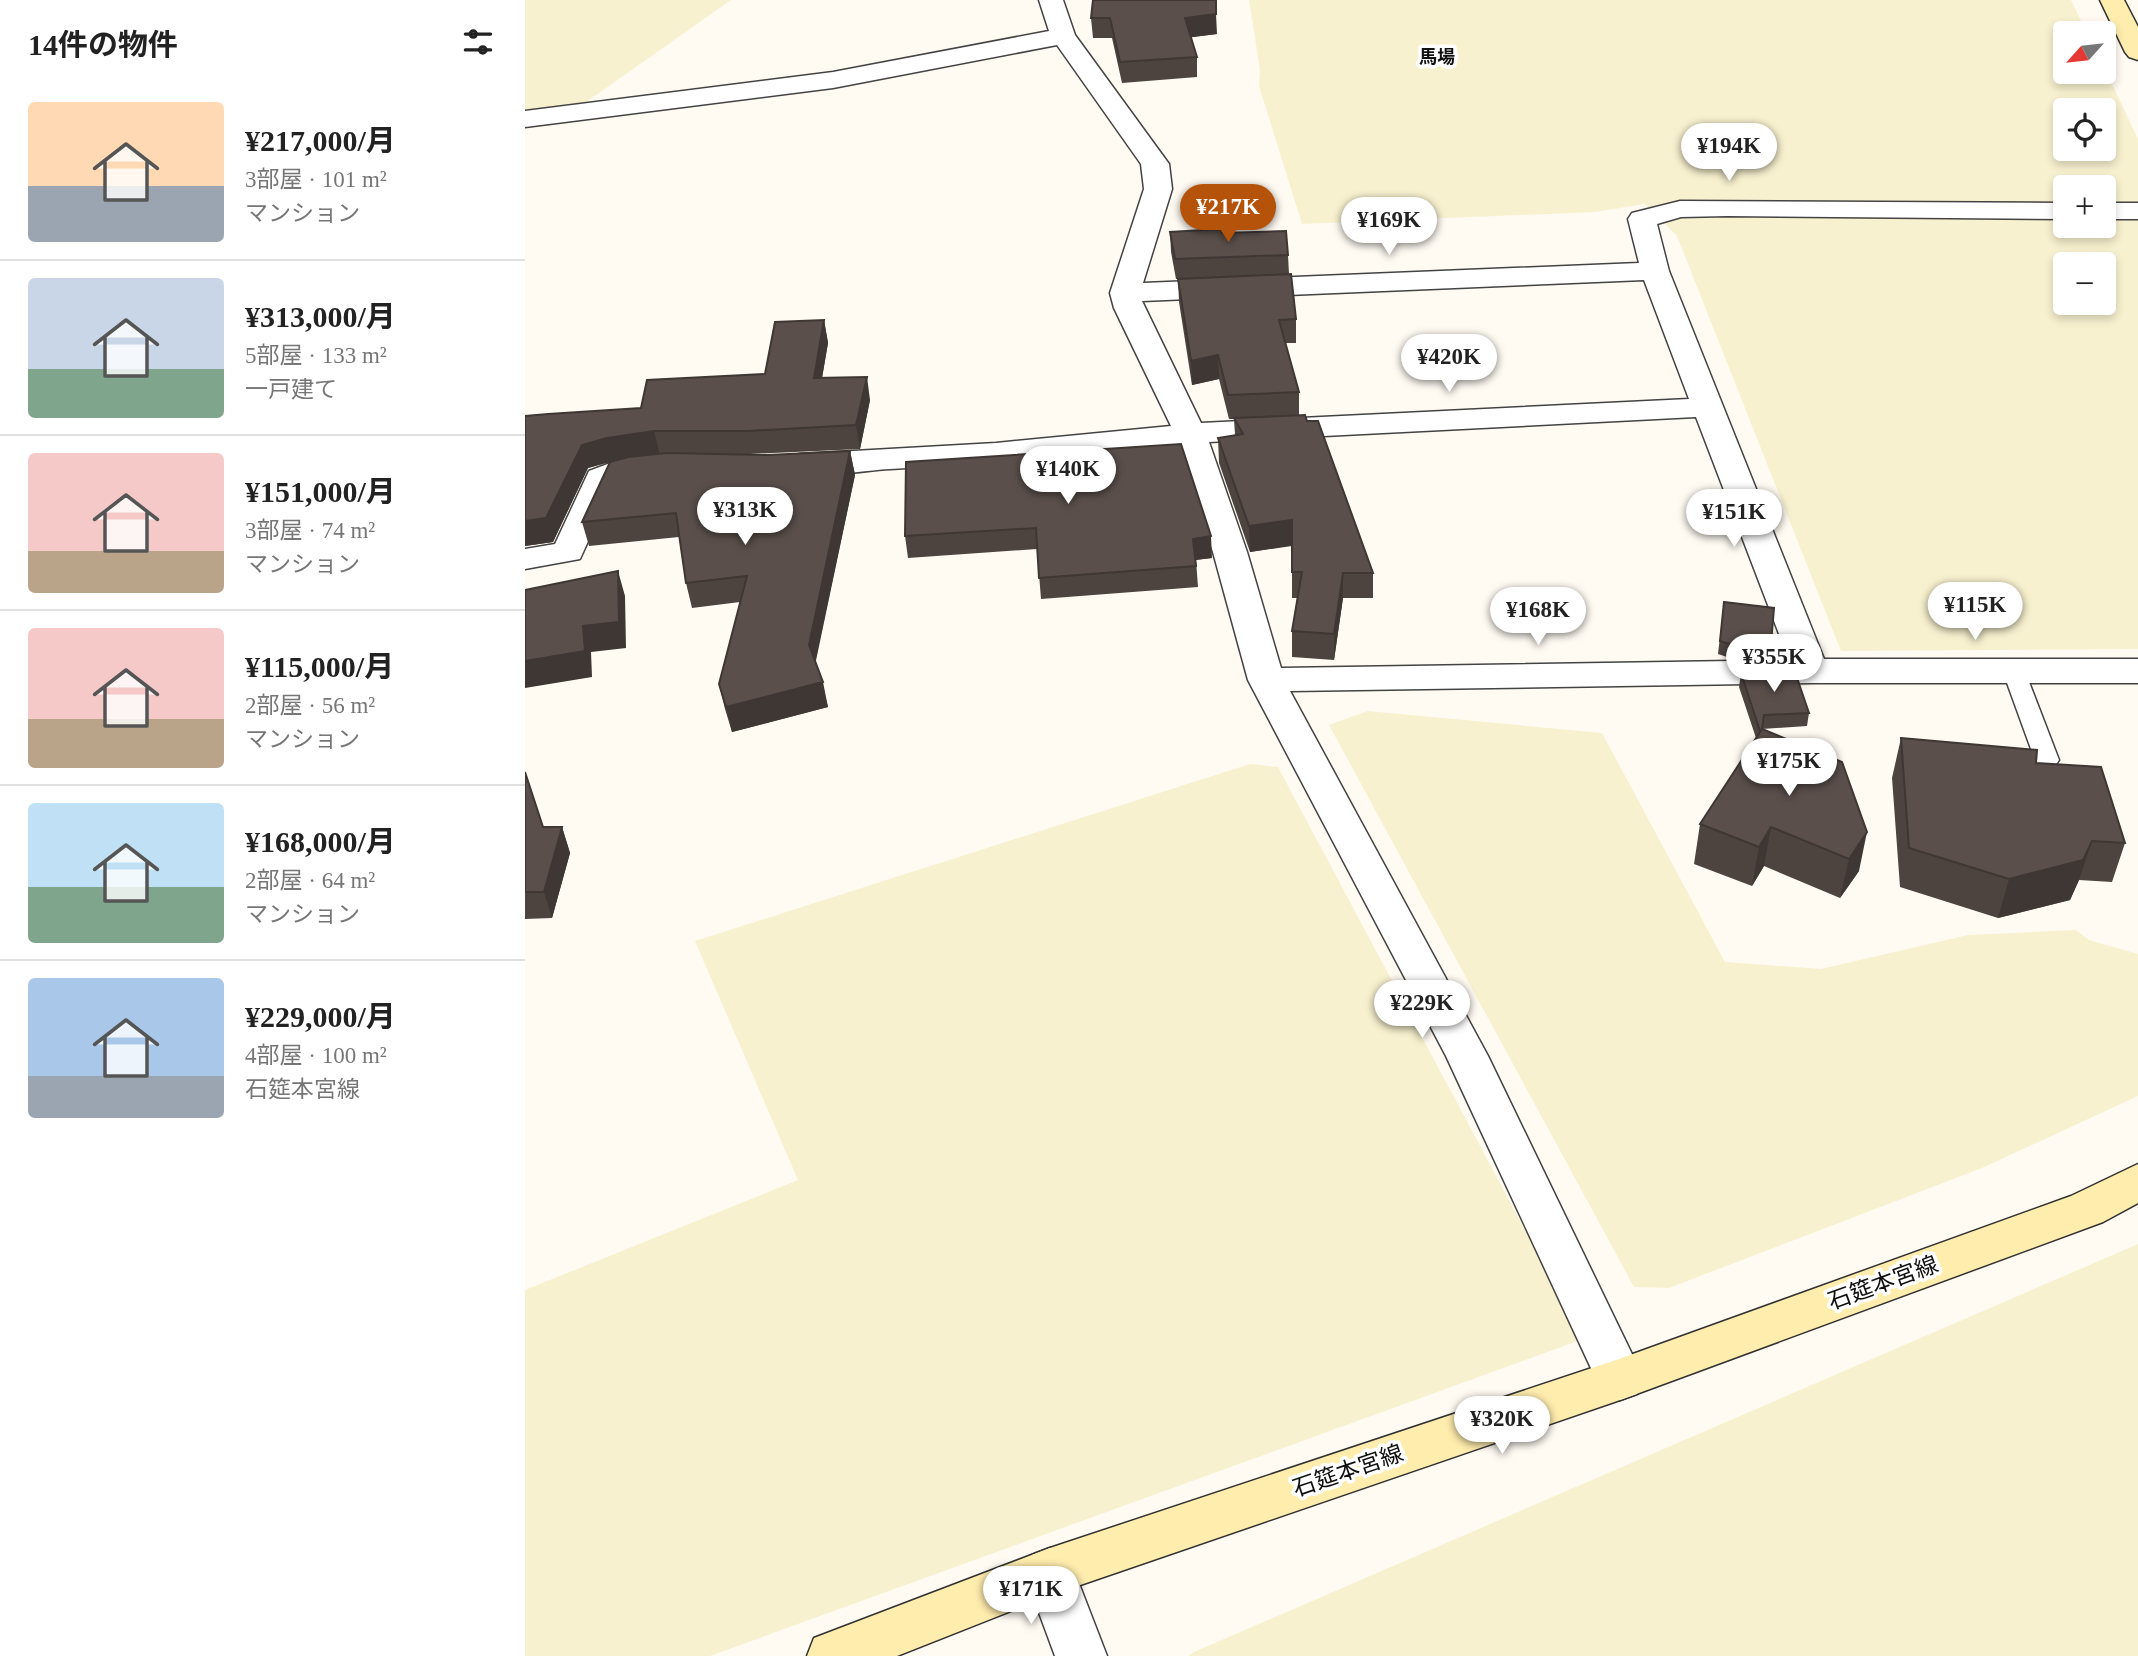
<!DOCTYPE html>
<html lang="ja">
<head>
<meta charset="utf-8">
<style>
	:root { --surface:#fff; --page:#f2f2f2; --text:#222; --muted:#767676; --line:#e0e0e0; --accent:#b45309 }
	body { margin:0; font-family:"Times New Roman","Noto Sans JP",serif; background:var(--page); color:var(--text); height:100vh; display:flex; flex-direction:column; font-size:26px; white-space:nowrap }
	* { box-sizing:border-box; margin:0 }
	p { font-size:23px; color:var(--muted) }
	.icon { flex:none; width:38px; height:38px; fill:none; stroke:currentColor; stroke-width:2; stroke-linecap:round; stroke-linejoin:round }
	.map { position:relative; flex:1; overflow:hidden }
	.drawer { display:flex; flex-direction:column; background:var(--surface); width:525px }
	.drawer>* { flex:none }
	.needle { width:46px; rotate:243deg }
	.tools { position:absolute; left:1528px; top:21px; display:grid; gap:14px }
	.tools a { display:grid; place-items:center; width:63px; height:63px; border-radius:7px; background:var(--surface); box-shadow:0 4px 10px #0003; font-size:35px }
	.price { position:absolute; translate:-50% -60px; padding:0 16px; border-radius:24px; background:#fff; color:#222; font-size:23px; line-height:46px; filter:drop-shadow(0 2px 4px #0008) }
	.price::after { content:''; position:absolute; left:50%; top:42px; width:21px; height:16px; margin-left:-10px; background:inherit; clip-path:polygon(0 0,100% 0,50% 100%) }
	.price.selected { background:var(--accent); color:#fff }
	ul { padding:0; list-style:none }
	li { display:flex; align-items:center; gap:21px; height:175px; padding:0 28px }
	li+li { border-top:2px solid var(--line) }
	li span { display:grid; place-items:center; flex:none; width:196px; height:140px; border-radius:7px; color:#555 }
	li>.icon { margin-inline-start:auto }
	span .icon { width:84px; height:84px; fill:#fffc; stroke-width:1 }
	li b { font-size:30px }
	h2 { display:flex; justify-content:space-between; align-items:center; height:84px; padding:0 28px; font-size:30px }
	main { display:flex; flex:1; min-height:0 }
	.map>svg:first-child { display:block }
	.farmland { fill:#f8f1cf; fill-rule:evenodd }
	.lines { fill:none; stroke-linecap:round; stroke-linejoin:round }
	.service-casing { stroke:#434343; stroke-width:3 }
	.minor-casing { stroke:#434343; stroke-width:3 }
	.secondary-casing { stroke:#323232; stroke-width:3 }
	.service { fill:#fff; fill-rule:evenodd }
	.minor { fill:#fff; fill-rule:evenodd }
	.secondary { fill:#ffedae; fill-rule:evenodd }
	.wall { fill:#4d4440 }
	.shaded-wall { fill:#3f3734 }
	.building { fill:#5a4f4b; stroke:#3f3734; stroke-width:2 }
	.labels { text-anchor:middle; dominant-baseline:central; stroke-width:7; stroke-linejoin:round; paint-order:stroke }
	.far-neighbourhood-label { font-size:18px; font-weight:bold; fill:#101010; stroke:#fff }
	.near-street-label { font-size:23px; fill:#101010; stroke:#fff }
</style>
</head>
<body>
<main>
<section class="drawer">
<h2>14件の物件<svg class="icon" aria-label="filters" viewBox="0 0 24 24"><path d="M4 7h16M4 17h16"/><circle cx="9" cy="7" r="2"/><circle cx="15" cy="17" r="2"/></svg></h2>
<ul>
<li><span style="background:linear-gradient(#ffd9b3 60%,#9aa5b1 0)"><svg class="icon" aria-label="home" viewBox="0 0 24 24"><path d="M3 11l9-7 9 7M6 9v11h12V9"/></svg></span><div><b>¥217,000/月</b><p>3部屋 · 101 m²</p><p>マンション</p></div></li>
<li><span style="background:linear-gradient(#c9d6e8 65%,#7fa58c 0)"><svg class="icon" aria-label="home" viewBox="0 0 24 24"><path d="M3 11l9-7 9 7M6 9v11h12V9"/></svg></span><div><b>¥313,000/月</b><p>5部屋 · 133 m²</p><p>一戸建て</p></div></li>
<li><span style="background:linear-gradient(#f6c9c9 70%,#b9a48a 0)"><svg class="icon" aria-label="home" viewBox="0 0 24 24"><path d="M3 11l9-7 9 7M6 9v11h12V9"/></svg></span><div><b>¥151,000/月</b><p>3部屋 · 74 m²</p><p>マンション</p></div></li>
<li><span style="background:linear-gradient(#f6c9c9 65%,#b9a48a 0)"><svg class="icon" aria-label="home" viewBox="0 0 24 24"><path d="M3 11l9-7 9 7M6 9v11h12V9"/></svg></span><div><b>¥115,000/月</b><p>2部屋 · 56 m²</p><p>マンション</p></div></li>
<li><span style="background:linear-gradient(#bfe0f5 60%,#7fa58c 0)"><svg class="icon" aria-label="home" viewBox="0 0 24 24"><path d="M3 11l9-7 9 7M6 9v11h12V9"/></svg></span><div><b>¥168,000/月</b><p>2部屋 · 64 m²</p><p>マンション</p></div></li>
<li><span style="background:linear-gradient(#a9c7e8 70%,#9aa5b1 0)"><svg class="icon" aria-label="home" viewBox="0 0 24 24"><path d="M3 11l9-7 9 7M6 9v11h12V9"/></svg></span><div><b>¥229,000/月</b><p>4部屋 · 100 m²</p><p>石筵本宮線</p></div></li>
</ul>
</section>
<div class="map">
<svg width="1613" height="1656" viewBox="0 0 1613 1656">
	<rect width="100%" height="100%" fill="#fffbf3"/>
	<!-- farmland -->
	<g class="farmland">
		<polygon points="0,0 206,0 57,105 0,112"/>
		<path d="M 724,0 L 1546,0 L 1562,33 L 1540,33 L 1540,72 L 1578,72 L 1579,67 L 1613,139 L 1613,649 L 1316,651 L 1152,236 L 1120,204 L 1070,212 L 777,224 L 734,86 L 735,70 ZM 1540,110 L 1578,110 L 1578,149 L 1540,149 ZM 1540,187 L 1578,187 L 1578,226 L 1540,226 ZM 1540,264 L 1578,264 L 1578,303 L 1540,303 Z"/>
		<polygon points="843,711 1077,733 1200,962 1296,969 1443,935 1551,930 1564,940 1613,954 1613,1096 1457,1168 1144,1288 1109,1287 804,725"/>
		<polygon points="725,764 753,767 1058,1339 185,1656 0,1656 0,1290 273,1180 170,941"/>
		<polygon points="1613,1244 1613,1656 664,1656 669,1652"/>
	</g>
	<g class="lines">
		<defs>
			<polygon id="service" points="1488,662 1496,664 1499,669 1534,760 1530,766 1522,768 1514,766 1510,760 1477,669 1480,664"/>
			<g id="minor">
				<path d="M 514,0 L 538,0 L 550,35 L 644,164 L 647,189 L 618,283 L 1114,263 L 1103,219 L 1107,213 L 1155,201 L 1540,203 L 1540,219 L 1202,216 L 1156,217 L 1132,224 L 1144,271 L 1299,659 L 1613,659 L 1613,683 L 1286,683 L 765,691 L 963,1056 L 1119,1379 L 1112,1394 L 1095,1400 L 1078,1394 L 921,1056 L 723,680 L 688,552 L 653,444 C 557,456 461,464 365,469 C 333,471 295,479 264,471 L 259,464 L 264,457 L 275,454 L 471,443 L 646,426 L 589,308 L 585,293 L 619,189 L 616,164 L 532,45 L 308,88 L 0,127 L 0,111 L 308,72 L 524,31 ZM 1119,280 L 1164,399 L 676,423 L 617,301 ZM 1171,417 L 1264,660 L 756,668 L 722,552 L 684,442 Z"/>
				<rect x="1578" y="203" width="35" height="16"/>
				<polygon points="128,457 139,460 144,467 139,474 102,478 89,484 55,559 0,569 0,549 30,544 64,471 96,459"/>
				<polygon points="525,1548 543,1555 582,1656 530,1656 499,1572 507,1555"/>
			</g>
			<g id="secondary">
				<polygon points="1575,0 1599,0 1613,27 1613,60 1604,57 1600,52"/>
				<polygon points="1613,1164 1613,1203 1578,1222 1095,1400 529,1594 372,1656 282,1656 289,1638 525,1548 1094,1359 1546,1196"/>
			</g>
		</defs>
		<!-- service casing -->
		<use href="#service" class="service-casing"/>
		<!-- minor casing -->
		<use href="#minor" class="minor-casing"/>
		<!-- secondary casing -->
		<use href="#secondary" class="secondary-casing"/>
		<!-- service -->
		<use href="#service" class="service"/>
		<!-- minor -->
		<use href="#minor" class="minor"/>
		<!-- secondary -->
		<use href="#secondary" class="secondary"/>
	</g>
	<!-- wall -->
	<g class="wall">
		<polygon points="568,0 692,34 666,37 672,57 672,77 597,83 587,38 568,38 566,18"/>
		<polygon points="645,232 697,233 763,255 764,274 771,319 771,343 760,343 774,392 774,415 782,421 848,573 848,598 818,598 809,660 767,657 767,631 772,598 767,598 767,546 725,552 694,463 693,438 710,435 709,419 704,419 694,379 667,385 654,302 653,279 651,279 646,252"/>
		<polygon points="299,320 303,343 297,378 345,400 335,449 225,454 243,455 325,451 330,475 290,662 303,707 207,732 200,709 194,684 215,602 167,608 161,583 154,537 64,546 57,522 85,462 63,468 28,542 0,546 0,416 116,408 240,374"/>
		<polygon points="381,462 687,558 671,560 673,587 516,599 512,549 383,558 380,536"/>
		<polygon points="1199,602 1246,644 1244,658 1205,658 1193,654"/>
		<polygon points="1216,673 1284,713 1282,726 1237,729 1334,871 1315,898 1239,866 1227,886 1169,864 1175,824 1231,738 1214,687"/>
		<polygon points="1376,738 1511,763 1600,843 1587,882 1554,880 1545,900 1473,918 1375,887 1367,778"/>
		<polygon points="0,772 18,827 37,827 45,853 27,918 0,919"/>
	</g>
	<!-- shaded-wall -->
	<g class="shaded-wall">
		<polygon points="691,14 692,34 661,38 660,18"/>
		<polygon points="299,320 303,343 293,401 289,378"/>
		<polygon points="693,355 694,379 667,385 666,361"/>
		<polygon points="342,377 345,400 335,449 331,425"/>
		<polygon points="129,431 135,455 88,461 63,468 28,542 0,546 0,521 57,445 82,438"/>
		<polygon points="325,451 330,475 289,670 284,645"/>
		<polygon points="767,520 768,545 725,552 724,526"/>
		<polygon points="686,536 687,558 669,560 668,539"/>
		<polygon points="93,571 100,596 101,648 66,652 67,677 0,688 0,661 58,626"/>
		<polygon points="818,573 818,598 809,660 809,634"/>
		<polygon points="298,682 303,707 207,732 201,707"/>
		<polygon points="37,827 45,853 27,918 19,892"/>
		<polygon points="1246,827 1239,866 1227,886 1234,847"/>
		<polygon points="1342,832 1334,871 1315,898 1324,859"/>
		<polygon points="1567,841 1554,880 1545,900 1473,918 1484,879"/>
	</g>
	<!-- building -->
	<g class="building">
		<polygon points="568,0 691,0 691,14 660,18 672,57 595,62 585,18 566,18"/>
		<polygon points="696,229 697,233 761,231 763,255 650,259 645,232"/>
		<polygon points="766,274 771,319 754,320 774,392 703,395 693,355 666,361 653,279"/>
		<polygon points="299,320 289,378 342,377 331,425 223,431 129,431 82,438 57,445 21,518 0,521 0,416 23,414 116,408 122,380 240,374 250,322"/>
		<polygon points="780,415 782,421 793,421 848,573 818,573 809,634 767,631 777,572 767,572 767,520 724,526 693,438 718,434 709,418"/>
		<polygon points="656,444 686,536 668,539 671,566 514,578 511,528 380,536 381,462"/>
		<polygon points="325,451 284,645 298,682 201,707 194,684 222,576 161,583 151,513 57,522 85,462 103,457 142,453 243,455"/>
		<polygon points="93,571 94,622 58,626 60,651 0,661 0,590"/>
		<polygon points="1199,602 1249,608 1246,644 1207,645 1195,641"/>
		<polygon points="1270,672 1284,713 1239,715 1237,729 1235,731 1216,673"/>
		<polygon points="1237,729 1317,762 1342,832 1324,859 1246,827 1234,847 1175,824"/>
		<polygon points="1376,738 1512,750 1511,763 1576,767 1600,843 1567,841 1558,860 1484,879 1384,848"/>
		<polygon points="0,772 18,827 37,827 19,892 0,892"/>
	</g>
	<g class="labels">
		<!-- far-neighbourhood labels -->
		<g class="far-neighbourhood-label">
			<text x="912" y="57">馬場</text>
		</g>
		<!-- near-street labels -->
		<g class="near-street-label">
			<text transform="translate(1358 1283) rotate(-20)">石筵本宮線</text>
			<text transform="translate(823 1471) rotate(-19)">石筵本宮線</text>
		</g>
	</g>
</svg>
<div class="tools">
<a><svg class="needle" viewBox="-14 -14 28 28"><path d="M0-13l5 13h-10z" fill="#e53935"/><path d="M0 13l5-13h-10z" fill="#767676"/></svg></a>
<a><svg class="icon" aria-label="locate" viewBox="0 0 24 24"><circle cx="12" cy="12" r="6"/><path d="M12 2v4M12 18v4M2 12h4M18 12h4"/></svg></a>
<a>+</a>
<a>−</a>
</div>
<b class="price" style="left:1204px;top:183px">¥194K</b>
<b class="price selected" style="left:703px;top:244px">¥217K</b>
<b class="price" style="left:864px;top:257px">¥169K</b>
<b class="price" style="left:924px;top:394px">¥420K</b>
<b class="price" style="left:543px;top:506px">¥140K</b>
<b class="price" style="left:220px;top:547px">¥313K</b>
<b class="price" style="left:1209px;top:549px">¥151K</b>
<b class="price" style="left:1450px;top:642px">¥115K</b>
<b class="price" style="left:1013px;top:647px">¥168K</b>
<b class="price" style="left:1249px;top:694px">¥355K</b>
<b class="price" style="left:1264px;top:798px">¥175K</b>
<b class="price" style="left:897px;top:1040px">¥229K</b>
<b class="price" style="left:977px;top:1456px">¥320K</b>
<b class="price" style="left:506px;top:1626px">¥171K</b>
</div>
</main>
</body>
</html>
